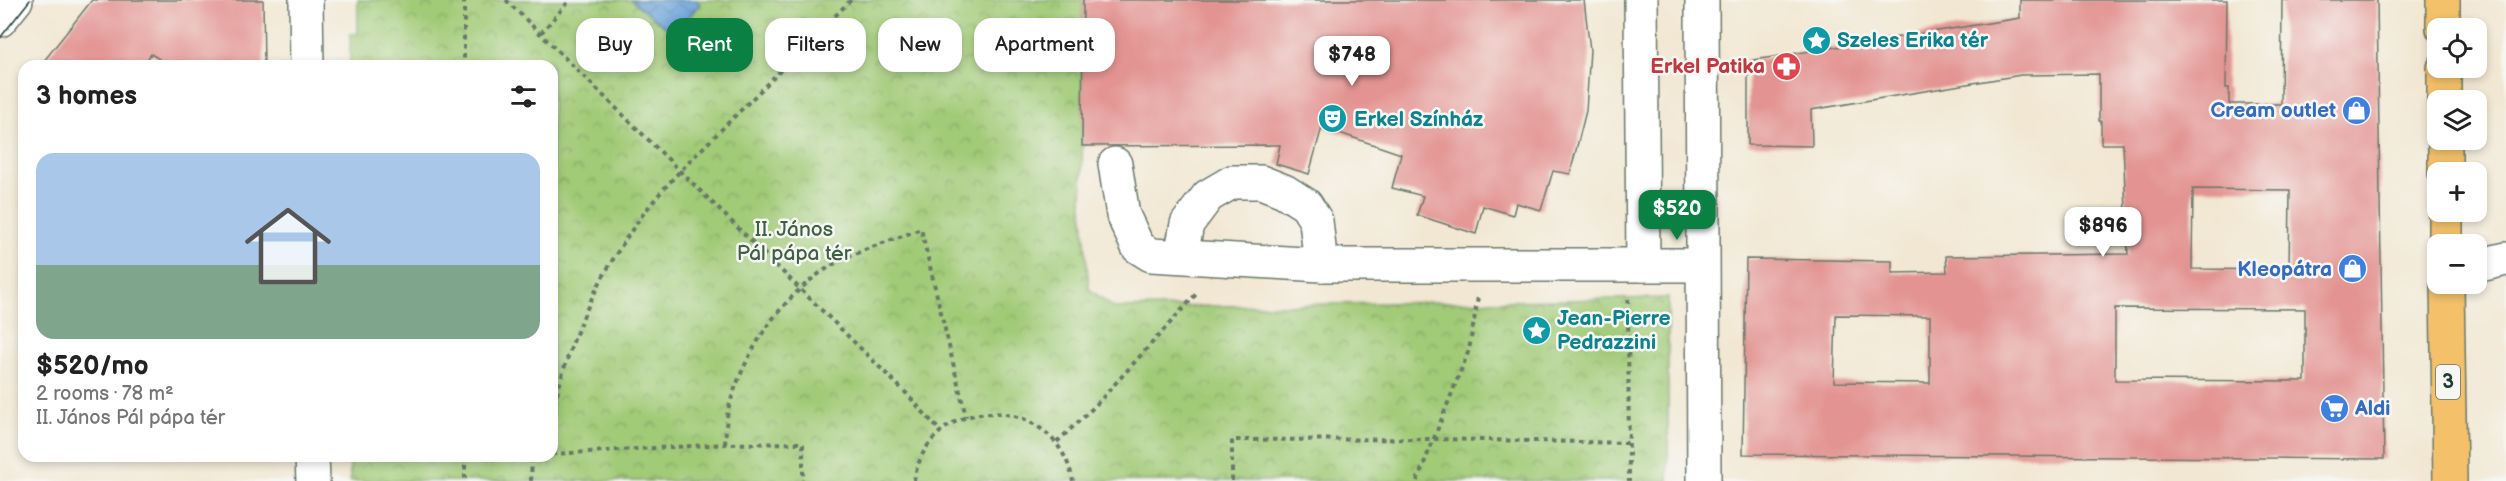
<!DOCTYPE html>
<html lang="en">
<head>
<meta charset="utf-8">
<style>
	:root { --surface:#fff; --page:#f2f2f2; --text:#222; --muted:#767676; --line:#e0e0e0; --accent:#0b8043 }
	body { margin:0; font-family:"Balsamiq Sans",sans-serif; background:var(--page); color:var(--text); height:100vh; display:flex; flex-direction:column; font-size:22px; white-space:nowrap }
	* { box-sizing:border-box; margin:0 }
	p { font-size:20px; color:var(--muted) }
	.icon { flex:none; width:33px; height:33px; fill:none; stroke:currentColor; stroke-width:2; stroke-linecap:round; stroke-linejoin:round }
	.map { position:relative; flex:1; overflow:hidden }
	.details { position:absolute; left:18px; top:60px; width:540px; height:402px; display:flex; flex-direction:column; background:var(--surface); border-radius:18px; box-shadow:0 3px 9px #0003 }
	.details>* { flex:none }
	.hud { position:absolute; left:576px; top:18px; width:570px; height:54px; display:flex; gap:12px }
	.buttons { position:absolute; left:2427px; top:18px; display:grid; gap:12px }
	.buttons a { display:grid; place-items:center; width:60px; height:60px; border-radius:12px; background:var(--surface); box-shadow:0 3px 9px #0003; font-size:30px }
	.price { position:absolute; translate:-50% -51px; padding:0 14px; border-radius:12px; background:#fff; color:#222; font-size:20px; line-height:39px; filter:drop-shadow(0 2px 3px #0008) }
	.price::after { content:''; position:absolute; left:50%; top:36px; width:18px; height:14px; margin-left:-9px; background:inherit; clip-path:polygon(0 0,100% 0,50% 100%) }
	.price.active { background:var(--accent); color:#fff }
	ul { padding:0; list-style:none }
	li { display:grid; align-content:center; gap:12px; height:318px; padding:0 18px }
	li+li { border-top:2px solid var(--line) }
	li span { display:grid; place-items:center; height:186px; border-radius:18px; color:#555 }
	li>.icon { margin-inline-start:auto }
	span .icon { width:108px; height:108px; fill:#fffc; stroke-width:1 }
	li b { font-size:26px }
	h2 { display:flex; justify-content:space-between; align-items:center; height:72px; padding:0 18px; font-size:26px }
	.pill { padding:0 21px; border-radius:18px; background:var(--surface); box-shadow:0 3px 9px #0003; font-size:21px; line-height:54px }
	.pill.active { background:var(--accent); color:#fff }
	.map>svg:first-child { display:block }
	.park { fill:url(#park-crowns); stroke:#608456; stroke-width:1.5 }
	.water { fill:url(#water-waves); stroke:#446f86; stroke-width:1.5 }
	.building { fill:#e39492; fill-rule:evenodd }
	.lines { fill:none; stroke-linecap:round; stroke-linejoin:round }
	.minor-casing { stroke:#69786b; stroke-width:36 }
	.major-casing { stroke:#69786b; stroke-width:36 }
	.path { stroke:#69786b; stroke-width:4; stroke-dasharray:4.5 4.5; stroke-linecap:butt }
	.minor { stroke:#fff; stroke-width:33 }
	.major { stroke:#f4c16a; stroke-width:33 }
	.tram { stroke:#1f3d34; stroke-width:1.5 }
	.labels { text-anchor:middle; dominant-baseline:central; stroke-width:5; stroke-linejoin:round; paint-order:stroke }
	.shield { fill:#f6f6f2; stroke:#60746d; stroke-width:1.5 }
	.shield-label { font-size:20px; font-weight:bold; fill:#1f3d34 }
	.culture-label { font-size:21px; font-weight:bold; fill:#0d838f; stroke:#f6f6f2; text-anchor:start }
	.health-label { font-size:21px; font-weight:bold; fill:#be3a42; stroke:#f6f6f2; text-anchor:end }
	.shop-label { font-size:21px; font-weight:bold; fill:#366cbe; stroke:#f6f6f2; text-anchor:end }
	.park-label { font-size:21px; fill:#406045; stroke:#f6f6f2 }
</style>
</head>
<body>
<div class="map">
<svg width="2506" height="481" viewBox="0 0 2506 481">
	<defs>
		<pattern id="park-crowns" width="20" height="18" patternUnits="userSpaceOnUse" patternTransform="scale(1.5)"><rect width="20" height="18" fill="#a1cb77"/><path d="M2 6a3 3 0 1 1 6 0M12 15a3 3 0 1 1 6 0" fill="none" stroke="#83a662"/></pattern>
		<pattern id="water-waves" width="16" height="10" patternUnits="userSpaceOnUse" patternTransform="scale(1.5)"><rect width="16" height="10" fill="#69a1d8"/><path d="M0 5q4-4 8 0t8 0" fill="none" stroke="#5684b0"/></pattern>
	</defs>
	<rect width="100%" height="100%" fill="#f6f6f2"/>
	<filter id="ink" filterUnits="userSpaceOnUse"><feTurbulence type="fractalNoise" baseFrequency=".0167" numOctaves="2"/><feDisplacementMap in="SourceGraphic" scale="12" xChannelSelector="R" yChannelSelector="G"/><feConvolveMatrix kernelMatrix="1 2 1 2 8 2 1 2 1" color-interpolation-filters="sRGB"/></filter>
	<filter id="wash" filterUnits="userSpaceOnUse"><feTurbulence type="fractalNoise" baseFrequency=".008" numOctaves="4" result="noise"/><feDisplacementMap in="SourceGraphic" scale="24" xChannelSelector="R" yChannelSelector="G"/><feGaussianBlur stdDeviation="1.35" result="paint"/><feColorMatrix in="noise" values="0 0 0 0 0 0 0 0 0 0 0 0 0 0 0 0 0 1.4 0 .05"/><feComposite in="paint" operator="in"/></filter>
	<g filter="url(#wash)">
		<rect width="100%" height="100%" fill="#f2e7d2"/>
		<!-- park -->
		<polygon class="park" points="358,0 1083,0 1082,205 1089,289 1114,308 1668,298 1668,481 350,481 350,456 552,456 552,66 350,66 350,34 358,34"/>
		<!-- water -->
		<polygon class="water" points="631,0 696,0 700,4 674,34"/>
		<g id="blocks">
			<!-- building -->
			<g class="building">
				<polygon points="92,0 263,0 264,66 170,66 151,54 142,66 40,66"/>
				<polygon points="1083,0 1584,0 1590,50 1586,111 1570,174 1553,171 1541,210 1516,203 1513,215 1483,206 1476,234 1417,215 1423,196 1392,188 1401,154 1322,127 1309,174 1276,164 1280,145 1082,146"/>
				<path d="M 2020,0 L 2227,0 L 2226,88 L 2229,88 L 2229,104 L 2281,104 L 2282,0 L 2377,0 L 2384,459 L 1743,454 L 1746,259 L 1892,261 L 1892,273 L 1947,272 L 1946,256 L 2128,254 L 2123,144 L 2101,144 L 2101,121 L 2099,121 L 2099,74 L 2021,75 L 1811,110 L 1812,146 L 1748,145 L 1748,61 L 2020,18 ZM 2193,189 L 2290,190 L 2289,270 L 2192,269 ZM 2115,308 L 2305,309 L 2305,381 L 2115,380 ZM 1836,315 L 1930,316 L 1930,383 L 1834,382 Z"/>
			</g>
		</g>
	</g>
	<g filter="url(#ink)">
		<use href="#blocks" fill-opacity="0" stroke="#69786b" stroke-width="1.5"/>
		<g class="lines">
			<defs>
				<g id="minor">
					<polyline points="306,0 307,66"/>
					<polyline points="1641,0 1643,265"/>
					<polyline points="1702,0 1704,481"/>
					<polyline points="0,20 16,0"/>
					<polyline points="1115,164 1123,215 1138,247 1151,255 1321,265 1702,265"/>
					<polyline points="1181,256 1187,224 1208,196 1232,182 1261,182 1284,191 1306,205 1316,221 1321,265"/>
					<polyline points="2476,266 2506,259"/>
					<polyline points="312,456 313,481"/>
				</g>
				<g id="major">
					<polyline points="2443,0 2443,28"/>
					<polyline points="2444,68 2444,100"/>
					<polyline points="2445,140 2445,172"/>
					<polyline points="2446,212 2446,244"/>
					<polyline points="2447,284 2450,481"/>
				</g>
			</defs>
			<!-- minor casing -->
			<use href="#minor" class="minor-casing"/>
			<!-- major casing -->
			<use href="#major" class="major-casing"/>
			<!-- path -->
			<g class="path">
				<polyline points="464,0 464,66"/>
				<polyline points="506,0 907,394 941,432"/>
				<polyline points="541,33 570,0"/>
				<polyline points="1628,299 1629,481"/>
				<path d="M 552,421 C 563,351 595,282 636,224 C 661,188 694,157 725,126 C 767,84 809,42 851,0"/>
				<polyline points="1057,442 1095,406 1198,292"/>
				<path d="M 725,444 C 726,430 726,415 730,403 C 748,346 783,293 836,263 C 862,249 893,240 921,229 L 966,417"/>
				<polyline points="552,454 725,444 803,443 803,481"/>
				<polyline points="465,456 465,481"/>
				<polyline points="531,481 532,456"/>
				<path d="M 914,481 C 928,391 1055,390 1073,481"/>
				<polyline points="1232,481 1232,440 1435,439 1628,443"/>
				<polyline points="1417,481 1469,350 1478,297"/>
			</g>
			<!-- minor -->
			<use href="#minor" class="minor"/>
			<!-- major -->
			<use href="#major" class="major"/>
			<!-- tram -->
			<polyline class="tram" points="0,38 30,0"/>
		</g>
	</g>
	<!-- icons -->
	<defs>
		<symbol id="sight-disc" viewBox="-11 -11 22 22"><circle r="9.5" fill="#0f9aa8" stroke="#f6f6f2"/><path d="M0-6L1.8-2.2L6-1.7L2.9 1.2L3.7 5.4L0 3.3L-3.7 5.4L-2.9 1.2L-6-1.7L-1.8-2.2Z" fill="#fff"/></symbol>
		<symbol id="pharmacy-disc" viewBox="-11 -11 22 22"><circle r="9.5" fill="#e0444e" stroke="#f6f6f2"/><path d="M-2-6h4v4h4v4h-4v4h-4v-4h-4v-4h4Z" fill="#fff"/></symbol>
		<symbol id="shop-disc" viewBox="-11 -11 22 22"><circle r="9.5" fill="#3f7fe0" stroke="#f6f6f2"/><path d="M-5-2.5h2.3a2.7 3.5 0 0 1 5.4 0H5L5.5 6h-11ZM-1.5-2.5h3a1.5 2.3 0 0 0-3 0Z" fill="#fff"/></symbol>
		<symbol id="theatre-disc" viewBox="-11 -11 22 22"><circle r="9.5" fill="#0f9aa8" stroke="#f6f6f2"/><path d="M-5-5.5Q0-4 5-5.5V0Q5 5 0 6Q-5 5-5 0ZM-3.3-2.5H-1v1.5H-3.3ZM1-2.5H3.3v1.5H1ZM-2.8 1Q0 5.5 2.8 1Z" fill="#fff"/></symbol>
		<symbol id="supermarket-disc" viewBox="-11 -11 22 22"><circle r="9.5" fill="#3f7fe0" stroke="#f6f6f2"/><path d="M-6-5.5h2.5l.6 2H6L4.5 2H-2.5L-4.4-4H-6ZM-1.5 3.2a1.3 1.3 0 1 0 .1 0ZM3 3.2a1.3 1.3 0 1 0 .1 0Z" fill="#fff"/></symbol>
	</defs>
	<g fill-rule="evenodd">
		<use href="#sight-disc" x="1800" y="24" width="33" height="33"/>
		<use href="#pharmacy-disc" x="1770" y="50" width="33" height="33"/>
		<use href="#shop-disc" x="2340" y="94" width="33" height="33"/>
		<use href="#theatre-disc" x="1316" y="102" width="33" height="33"/>
		<use href="#shop-disc" x="2336" y="252" width="33" height="33"/>
		<use href="#sight-disc" x="1520" y="314" width="33" height="33"/>
		<use href="#supermarket-disc" x="2318" y="392" width="33" height="33"/>
	</g>
	<g class="labels">
		<!-- shield labels -->
		<rect class="shield" x="2436" y="365" width="24" height="34" rx="4.5"/>
		<g class="shield-label">
			<text x="2448" y="382">3</text>
		</g>
		<!-- culture labels -->
		<g class="culture-label">
			<text x="1837" y="40">Szeles Erika tér</text>
			<text x="1354" y="119">Erkel Színház</text>
			<text x="1557" y="318">Jean-Pierre<tspan x="1557" dy="24">Pedrazzini</tspan></text>
		</g>
		<!-- health labels -->
		<g class="health-label">
			<text x="1765" y="66">Erkel Patika</text>
		</g>
		<!-- shop labels -->
		<g class="shop-label">
			<text x="2336" y="110">Cream outlet</text>
			<text x="2332" y="269">Kleopátra</text>
			<text x="2355" y="408" text-anchor="start">Aldi</text>
		</g>
		<!-- park labels -->
		<g class="park-label">
			<text x="794" y="229">II. János<tspan x="794" dy="24">Pál pápa tér</tspan></text>
		</g>
	</g>
</svg>
<div class="buttons">
<a><svg class="icon" aria-label="locate" viewBox="0 0 24 24"><circle cx="12" cy="12" r="6"/><path d="M12 2v4M12 18v4M2 12h4M18 12h4"/></svg></a>
<a><svg class="icon" aria-label="layers" viewBox="0 0 24 24"><path d="M12 4l9 5-9 5-9-5zM3 14l9 5 9-5"/></svg></a>
<a>+</a>
<a>−</a>
</div>
<b class="price" style="left:1352px;top:87px">$748</b>
<b class="price active" style="left:1677px;top:241px">$520</b>
<b class="price" style="left:2103px;top:258px">$896</b>
<div class="hud">
<a class="pill">Buy</a>
<a class="pill active">Rent</a>
<a class="pill">Filters</a>
<a class="pill">New</a>
<a class="pill">Apartment</a>
</div>
<section class="details">
<h2>3 homes<svg class="icon" aria-label="filters" viewBox="0 0 24 24"><path d="M4 7h16M4 17h16"/><circle cx="9" cy="7" r="2"/><circle cx="15" cy="17" r="2"/></svg></h2>
<ul>
<li><span style="background:linear-gradient(#a9c7e8 60%,#7fa58c 0)"><svg class="icon" aria-label="home" viewBox="0 0 24 24"><path d="M3 11l9-7 9 7M6 9v11h12V9"/></svg></span><div><b>$520/mo</b><p>2 rooms · 78 m²</p><p>II. János Pál pápa tér</p></div></li>
</ul>
</section>
</div>
</body>
</html>
